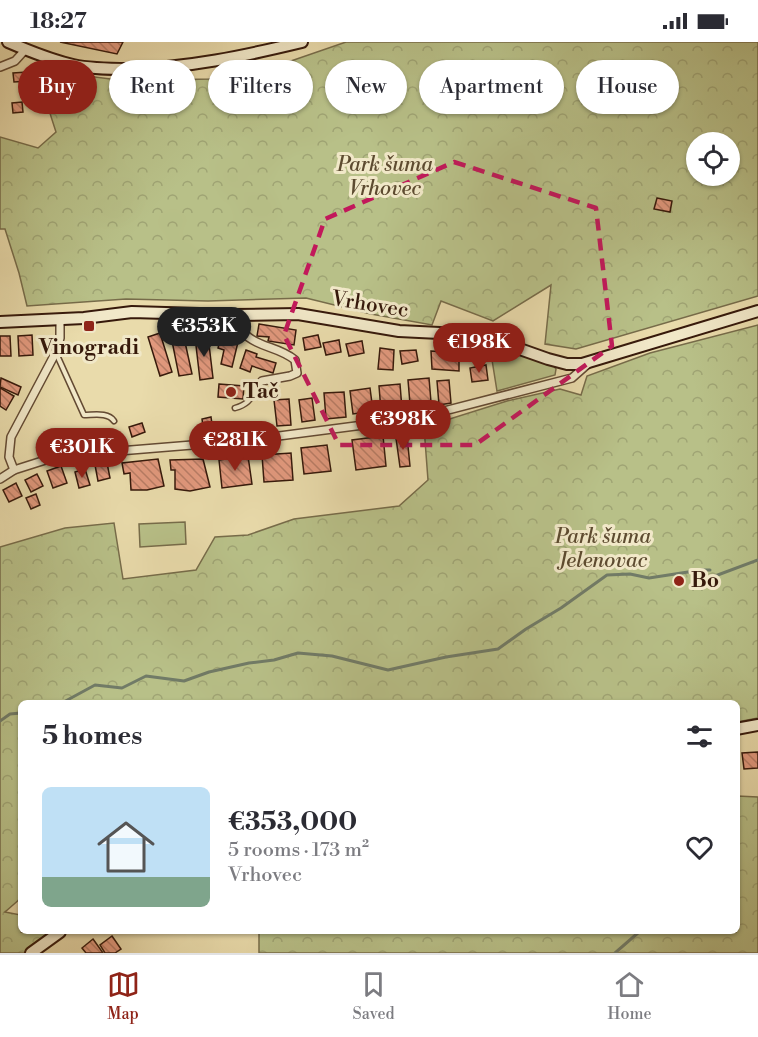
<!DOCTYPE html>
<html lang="en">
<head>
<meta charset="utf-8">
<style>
	:root { --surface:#fff; --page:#f2f2f3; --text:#2b2b33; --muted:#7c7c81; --line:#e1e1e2; --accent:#8f2418 }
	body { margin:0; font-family:"Libre Bodoni",serif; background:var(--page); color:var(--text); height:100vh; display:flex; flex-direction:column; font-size:22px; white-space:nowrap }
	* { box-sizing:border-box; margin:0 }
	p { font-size:20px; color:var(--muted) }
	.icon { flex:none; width:33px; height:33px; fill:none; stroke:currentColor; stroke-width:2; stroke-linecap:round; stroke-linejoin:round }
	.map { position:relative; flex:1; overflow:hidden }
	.drawer { position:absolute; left:18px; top:658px; width:722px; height:234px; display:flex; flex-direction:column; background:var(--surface); border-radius:9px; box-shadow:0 2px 4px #0004 }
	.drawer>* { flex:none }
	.top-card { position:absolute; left:18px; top:18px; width:723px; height:54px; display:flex; gap:12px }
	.buttons { position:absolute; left:686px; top:90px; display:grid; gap:12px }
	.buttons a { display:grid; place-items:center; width:54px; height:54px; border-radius:50%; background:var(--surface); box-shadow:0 2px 4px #0004; font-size:30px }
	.price { position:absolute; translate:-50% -51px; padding:0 14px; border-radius:21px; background:var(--accent); color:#fff; font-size:20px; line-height:39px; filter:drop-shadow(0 2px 3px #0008) }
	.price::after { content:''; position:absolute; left:50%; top:36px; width:18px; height:14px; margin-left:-9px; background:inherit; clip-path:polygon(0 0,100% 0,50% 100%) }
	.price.active { background:#222; color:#fff }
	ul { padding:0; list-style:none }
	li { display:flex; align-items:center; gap:18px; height:150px; padding:0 24px }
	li+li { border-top:2px solid var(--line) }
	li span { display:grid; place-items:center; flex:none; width:168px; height:120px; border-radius:9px; color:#555 }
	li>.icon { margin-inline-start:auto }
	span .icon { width:72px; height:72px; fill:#fffc; stroke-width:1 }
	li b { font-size:26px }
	h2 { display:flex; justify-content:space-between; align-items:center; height:72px; padding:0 24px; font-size:26px }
	.pill { padding:0 21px; border-radius:27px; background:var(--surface); box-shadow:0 2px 4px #0004; font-size:21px; line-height:54px }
	.pill.active { background:var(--accent); color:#fff }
	.status { display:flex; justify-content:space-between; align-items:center; height:42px; padding:0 30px; background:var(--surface); direction:ltr }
	.status svg { height:16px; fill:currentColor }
	.dock { display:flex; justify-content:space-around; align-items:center; height:84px; border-top:2px solid var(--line); background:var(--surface); font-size:16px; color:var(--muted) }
	.dock a { display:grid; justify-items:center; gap:3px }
	.dock .active { color:var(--accent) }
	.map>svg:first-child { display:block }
	.green { fill:#b8c088; stroke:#776c4a; stroke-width:1.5 }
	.forest { fill:url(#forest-crowns); stroke:#776c4a; stroke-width:1.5; fill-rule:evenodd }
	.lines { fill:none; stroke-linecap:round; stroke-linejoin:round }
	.stream { stroke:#717b67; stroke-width:3 }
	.building { fill:url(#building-back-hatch); stroke:#36190b; stroke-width:1.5 }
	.lane-casing { stroke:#634a33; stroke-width:7 }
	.street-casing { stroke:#634a33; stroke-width:10 }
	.secondary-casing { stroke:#36190b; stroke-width:14 }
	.lane { stroke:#f1e8c8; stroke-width:4 }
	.street { stroke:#f1e8c8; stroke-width:7 }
	.secondary { stroke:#f1e8c8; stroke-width:10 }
	.marked { fill:none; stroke:#c2185b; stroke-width:4.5; stroke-dasharray:12 8; stroke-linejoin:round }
	.poi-dot { fill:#8f2418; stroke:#f1e8c8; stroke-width:2 }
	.labels { text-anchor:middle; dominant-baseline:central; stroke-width:6; stroke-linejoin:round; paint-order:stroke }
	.park-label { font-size:21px; font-style:italic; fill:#5d4b30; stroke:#f1e8c8 }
	.street-label { font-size:21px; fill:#36190b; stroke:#f1e8c8 }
	.poi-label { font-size:21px; font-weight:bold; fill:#36190b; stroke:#f1e8c8; text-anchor:start }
</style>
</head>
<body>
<div class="status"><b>18:27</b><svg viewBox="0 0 49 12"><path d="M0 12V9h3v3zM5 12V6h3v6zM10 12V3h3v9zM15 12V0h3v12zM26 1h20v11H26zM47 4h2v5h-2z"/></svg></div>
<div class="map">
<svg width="758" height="911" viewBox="0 0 758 911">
	<defs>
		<pattern id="forest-crowns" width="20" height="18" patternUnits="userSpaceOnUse" patternTransform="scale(1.5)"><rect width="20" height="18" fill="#b8c088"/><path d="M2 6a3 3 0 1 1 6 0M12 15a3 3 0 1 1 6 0" fill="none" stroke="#9fa474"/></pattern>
		<pattern id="building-back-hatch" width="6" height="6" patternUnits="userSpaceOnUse" patternTransform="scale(1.5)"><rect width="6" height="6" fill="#e2997e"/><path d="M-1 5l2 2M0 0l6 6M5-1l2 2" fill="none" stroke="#b87c65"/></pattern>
	</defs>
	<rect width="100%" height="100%" fill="#e9dbab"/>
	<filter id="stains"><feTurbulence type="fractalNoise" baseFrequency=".00333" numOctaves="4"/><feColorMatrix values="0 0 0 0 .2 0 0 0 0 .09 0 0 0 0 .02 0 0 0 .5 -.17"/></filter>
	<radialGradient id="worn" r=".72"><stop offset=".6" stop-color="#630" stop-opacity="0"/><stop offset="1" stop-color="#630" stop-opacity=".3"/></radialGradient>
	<!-- green -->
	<g class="green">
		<polygon points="489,299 554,324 556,327 555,333 497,349"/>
		<polygon points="185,480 186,502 140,505 139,482"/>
	</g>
	<!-- forest -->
	<g class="forest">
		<path d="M 346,0 L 758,0 L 758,254 L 576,307 L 545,302 L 551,243 L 493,279 L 441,259 L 432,283 L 371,272 L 306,256 L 208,259 L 126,257 L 27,264 L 19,231 L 5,187 L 0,187 L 0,95 L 38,106 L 56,90 L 46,59 L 49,29 L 126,39 L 209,37 L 288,20 ZM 696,100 L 729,100 L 729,134 L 696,134 Z"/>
		<polygon points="758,283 758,676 737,680 736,662 21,662 21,856 5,870 21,873 21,890 50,890 49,896 25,911 0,911 0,505 65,486 114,481 123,537 196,528 215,495 248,493 294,477 399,464 428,438 424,385 507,359 560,347 581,353 587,334 650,311"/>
		<polygon points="737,754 758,755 758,911 259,911 259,890 736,890"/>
	</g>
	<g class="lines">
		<!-- stream -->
		<g class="stream">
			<polyline points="715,534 758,518"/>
			<polyline points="60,662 95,643 122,646 146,634 184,639 209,630 249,621 274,618 298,611 332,614 388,628 446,615 498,607 526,587 561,566 607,533 630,532 649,536 701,528 710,528"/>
			<polyline points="0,679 10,672 21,671"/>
			<polyline points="615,911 639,890"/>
		</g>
	</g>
	<!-- building -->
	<g class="building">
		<polygon points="60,0 123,0 117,12"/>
		<polygon points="27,30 28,39 14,40 13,31"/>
		<polygon points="22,60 23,70 13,71 12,61"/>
		<polygon points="657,156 672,159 670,170 654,167"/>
		<polygon points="259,282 296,288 294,303 268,299 269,295 257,294"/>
		<polygon points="160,291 172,330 160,334 148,295"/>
		<polygon points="183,291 192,332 179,334 171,294"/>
		<polygon points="222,291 235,294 234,299 238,300 232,325 221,322 224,308 218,306"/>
		<polygon points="32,293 33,313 19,314 18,294"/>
		<polygon points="318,293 321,305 305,308 303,296"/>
		<polygon points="0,294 10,294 11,314 0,314"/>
		<polygon points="208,294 213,336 200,338 195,295"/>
		<polygon points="339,298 341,310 326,313 323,301"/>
		<polygon points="362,299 364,311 349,314 346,302"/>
		<polygon points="380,306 394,308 393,328 378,327"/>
		<polygon points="246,308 257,312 256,315 276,321 273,331 252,324 250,330 240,326"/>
		<polygon points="416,308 418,319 402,322 400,309"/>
		<polygon points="431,309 459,311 459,329 432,327"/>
		<polygon points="486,323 488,338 472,340 470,326"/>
		<polygon points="1,336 21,345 18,353 0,345"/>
		<polygon points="429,336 431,360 410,362 408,338"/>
		<polygon points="449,338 451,361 439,363 437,339"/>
		<polygon points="219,342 244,344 243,357 218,355"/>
		<polygon points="400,342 402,367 381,369 379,344"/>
		<polygon points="0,346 14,354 6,368 0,364"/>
		<polygon points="370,346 373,369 353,372 350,349"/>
		<polygon points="344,350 346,375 326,377 324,351"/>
		<polygon points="312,356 315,378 302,380 299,358"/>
		<polygon points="289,357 291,383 277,384 274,358"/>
		<polygon points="211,375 214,396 205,397 202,377"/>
		<polygon points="142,381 145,390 132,395 129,385"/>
		<polygon points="108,387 113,398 96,405 92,395"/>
		<polygon points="383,394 386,424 356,428 352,398"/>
		<polygon points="407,394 410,424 400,425 396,396"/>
		<polygon points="327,403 331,429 304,432 301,406"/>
		<polygon points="291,411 293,438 264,440 262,413"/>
		<polygon points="248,414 252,442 222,446 219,418"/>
		<polygon points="158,417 164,444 147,448 131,448 130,431 124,432 122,421"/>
		<polygon points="203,417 210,445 190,449 175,447 175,428 171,428 170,418"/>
		<polygon points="107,421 110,436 98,439 95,423"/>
		<polygon points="61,424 67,441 53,446 47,429"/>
		<polygon points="85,427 90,443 79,446 75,430"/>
		<polygon points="37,432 43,444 31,450 25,438"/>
		<polygon points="16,441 22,454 9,460 3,448"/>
		<polygon points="36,452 40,463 31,467 26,456"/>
		<polygon points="758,710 758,726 744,727 742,711"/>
		<polygon points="112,894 121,907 115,911 105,911 100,903"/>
		<polygon points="93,897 103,911 86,911 82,906"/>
	</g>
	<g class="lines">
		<defs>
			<g id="lane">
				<path d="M 56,311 L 84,373 C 94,373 108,370 114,379"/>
				<path d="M 235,366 C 253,361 251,352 262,340"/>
			</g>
			<g id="street">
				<polyline points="0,25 15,19 25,8"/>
				<path d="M 234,273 C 245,308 273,300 295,318 L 297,331 L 290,334 L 262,339"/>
				<polyline points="14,428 9,415 11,395 56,310 60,296 60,277"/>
				<polyline points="0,437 14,428 58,414 241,399 417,376 572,336 589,321"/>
			</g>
			<g id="secondary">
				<path d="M 8,0 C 29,9 51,18 73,23 C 91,27 110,27 129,27 C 188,26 244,14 302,0"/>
				<polyline points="0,280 84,276 132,270 234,273 298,272 399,289 480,293 548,317 567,322 582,322 758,269"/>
				<polyline points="736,687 758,683"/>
				<polyline points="31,911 60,890"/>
			</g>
		</defs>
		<!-- lane casing -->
		<use href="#lane" class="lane-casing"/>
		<!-- street casing -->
		<use href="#street" class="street-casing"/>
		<!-- secondary casing -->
		<use href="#secondary" class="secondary-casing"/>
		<!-- lane -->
		<use href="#lane" class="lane"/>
		<!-- street -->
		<use href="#street" class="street"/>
		<!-- secondary -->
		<use href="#secondary" class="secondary"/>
	</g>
	<!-- marked area -->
	<path class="marked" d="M 454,120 L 596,166 L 612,304 L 475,403 L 339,403 L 284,293 L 325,177 Z"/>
	<!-- markers -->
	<g class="poi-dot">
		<rect x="83" y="278" width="12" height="12" rx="3"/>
		<circle cx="231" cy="350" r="6"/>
		<circle cx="679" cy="539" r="6"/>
	</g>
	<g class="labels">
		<!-- park labels -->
		<g class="park-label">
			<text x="385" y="123">Park šuma<tspan x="385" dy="24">Vrhovec</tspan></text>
			<text x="603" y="495">Park šuma<tspan x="603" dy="24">Jelenovac</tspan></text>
		</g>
		<!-- street labels -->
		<g class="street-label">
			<text transform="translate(370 263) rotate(9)">Vrhovec</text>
		</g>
		<!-- poi labels -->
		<g class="poi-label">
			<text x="89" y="306" text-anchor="middle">Vinogradi</text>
			<text x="243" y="350">Tač</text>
			<text x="691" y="539">Bo</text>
		</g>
	</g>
	<rect width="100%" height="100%" filter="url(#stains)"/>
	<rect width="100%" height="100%" fill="url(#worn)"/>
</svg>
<div class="buttons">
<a><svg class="icon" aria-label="locate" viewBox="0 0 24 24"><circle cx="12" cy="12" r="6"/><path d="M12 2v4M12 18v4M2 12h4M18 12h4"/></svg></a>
</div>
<b class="price active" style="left:204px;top:316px">€353K</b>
<b class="price" style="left:479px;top:332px">€198K</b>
<b class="price" style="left:403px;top:409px">€398K</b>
<b class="price" style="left:235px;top:430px">€281K</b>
<b class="price" style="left:82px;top:437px">€301K</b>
<div class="top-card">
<a class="pill active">Buy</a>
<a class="pill">Rent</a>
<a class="pill">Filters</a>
<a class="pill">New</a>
<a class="pill">Apartment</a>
<a class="pill">House</a>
</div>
<section class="drawer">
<h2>5 homes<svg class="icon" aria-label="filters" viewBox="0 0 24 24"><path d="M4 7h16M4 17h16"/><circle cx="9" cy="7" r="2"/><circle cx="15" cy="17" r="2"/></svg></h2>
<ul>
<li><span style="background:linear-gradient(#bfe0f5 75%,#7fa58c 0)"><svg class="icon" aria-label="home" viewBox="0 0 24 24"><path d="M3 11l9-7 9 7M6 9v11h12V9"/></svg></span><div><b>€353,000</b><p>5 rooms · 173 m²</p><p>Vrhovec</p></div><svg class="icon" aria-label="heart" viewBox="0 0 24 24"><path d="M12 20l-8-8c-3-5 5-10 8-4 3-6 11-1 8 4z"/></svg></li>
</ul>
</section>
</div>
<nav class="dock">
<a class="active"><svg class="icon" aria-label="map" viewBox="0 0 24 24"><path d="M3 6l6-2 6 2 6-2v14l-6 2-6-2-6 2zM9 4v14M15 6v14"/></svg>Map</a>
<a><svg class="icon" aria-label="saved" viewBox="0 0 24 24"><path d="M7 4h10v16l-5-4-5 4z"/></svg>Saved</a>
<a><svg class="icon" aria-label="home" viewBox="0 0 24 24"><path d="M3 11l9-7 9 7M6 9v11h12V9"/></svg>Home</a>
</nav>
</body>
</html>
